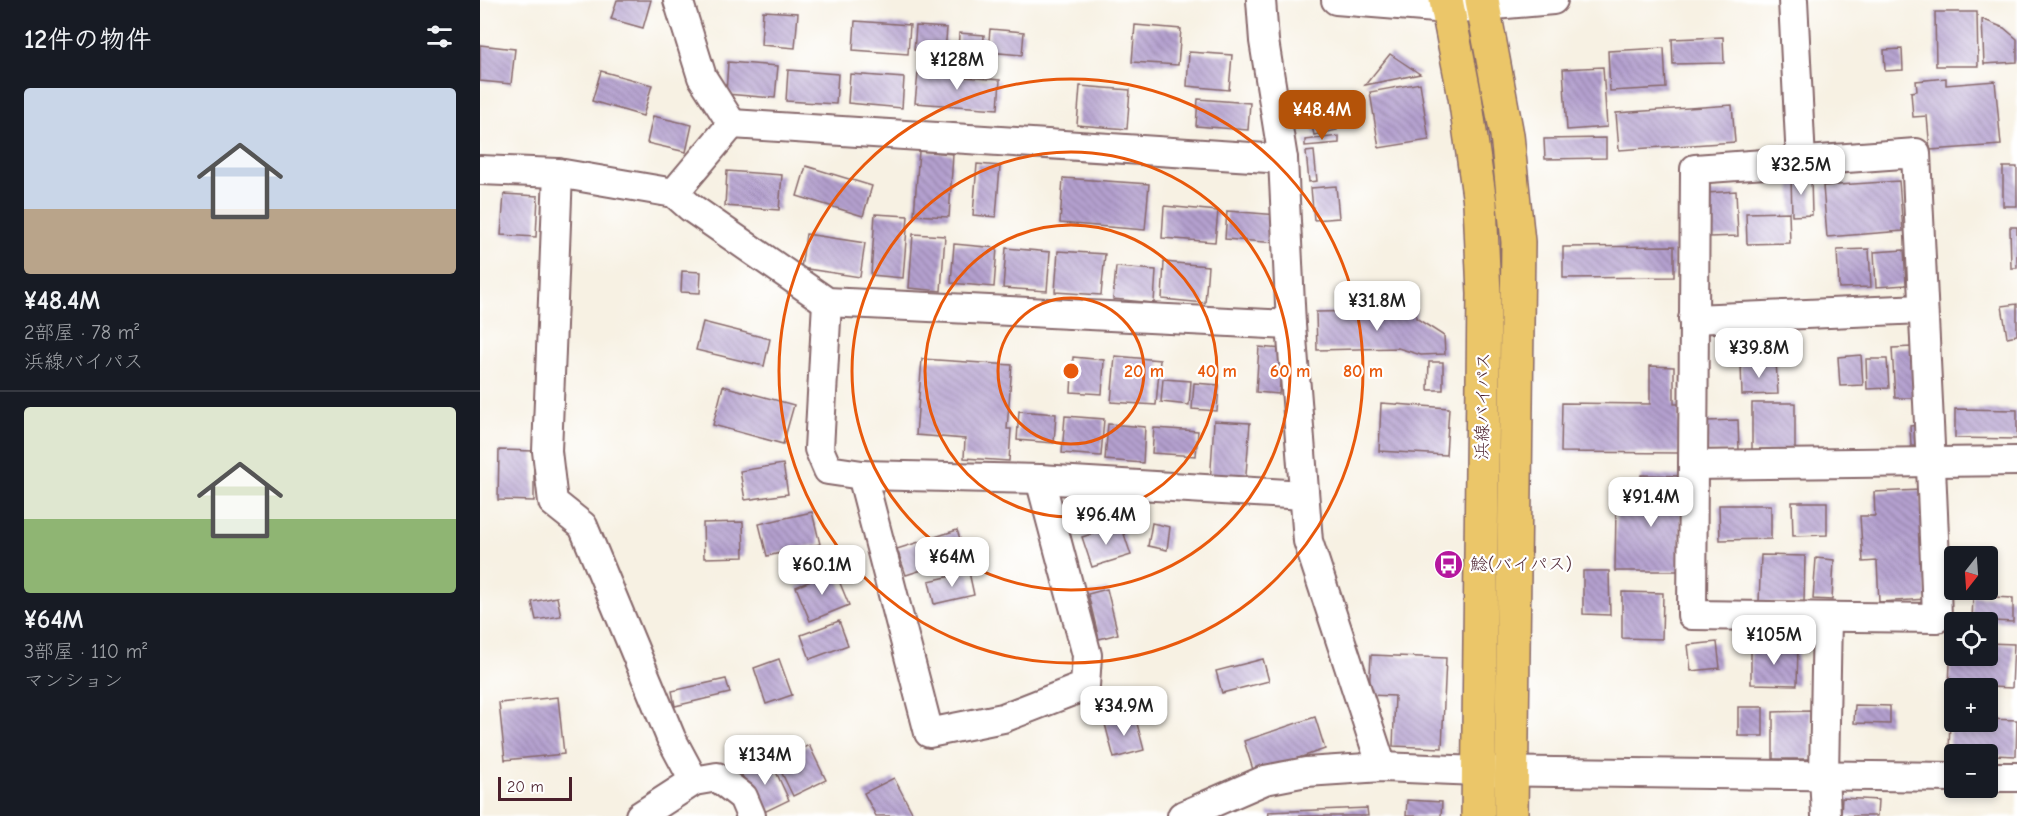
<!DOCTYPE html>
<html lang="ja">
<head>
<meta charset="utf-8">
<style>
	:root { --surface:#171b24; --page:#242831; --text:#f1f3f6; --muted:#9ea1a6; --line:#363941; --accent:#b45309 }
	body { margin:0; font-family:"Comic Neue","Klee One",sans-serif; background:var(--page); color:var(--text); height:100vh; display:flex; flex-direction:column; font-size:22px; white-space:nowrap }
	* { box-sizing:border-box; margin:0 }
	p { font-size:20px; color:var(--muted) }
	.icon { flex:none; width:33px; height:33px; fill:none; stroke:currentColor; stroke-width:2; stroke-linecap:round; stroke-linejoin:round }
	.map { position:relative; flex:1; overflow:hidden }
	.panel { display:flex; flex-direction:column; background:var(--surface); width:480px }
	.panel>* { flex:none }
	.needle { width:39px; rotate:197deg }
	.controls { position:absolute; left:1464px; top:546px; display:grid; gap:12px }
	.controls a { display:grid; place-items:center; width:54px; height:54px; border-radius:6px; background:var(--surface); box-shadow:0 3px 9px #0003; font-size:30px }
	.scale { position:absolute; left:18px; bottom:15px; width:74px; box-sizing:border-box; padding-left:6px; border:3px solid #4a1f2b; border-top:0; font-size:16px; line-height:21px; white-space:nowrap; color:#4a1f2b; -webkit-text-stroke:4px #fff; paint-order:stroke }
	.price { position:absolute; translate:-50% -51px; padding:0 14px; border-radius:12px; background:#fff; color:#222; font-size:20px; line-height:39px; filter:drop-shadow(0 2px 3px #0008) }
	.price::after { content:''; position:absolute; left:50%; top:36px; width:18px; height:14px; margin-left:-9px; background:inherit; clip-path:polygon(0 0,100% 0,50% 100%) }
	.price.selected { background:var(--accent); color:#fff }
	ul { padding:0; list-style:none }
	li { display:grid; align-content:center; gap:12px; height:318px; padding:0 24px }
	li+li { border-top:2px solid var(--line) }
	li span { display:grid; place-items:center; height:186px; border-radius:6px; color:#555 }
	li>.icon { margin-inline-start:auto }
	span .icon { width:108px; height:108px; fill:#fffc; stroke-width:1 }
	li b { font-size:26px }
	h2 { display:flex; justify-content:space-between; align-items:center; height:72px; padding:0 24px; font-size:26px }
	main { display:flex; flex:1; min-height:0 }
	.map>svg:first-child { display:block }
	.building { fill:url(#building-back-hatch) }
	.lines { fill:none; stroke-linecap:round; stroke-linejoin:round }
	.minor-casing { stroke:#87686b; stroke-width:32 }
	.highway-casing { stroke:#87686b; stroke-width:36 }
	.minor { stroke:#fff; stroke-width:28 }
	.highway { stroke:#ebc669; stroke-width:33 }
	.ring { fill:none; stroke:#e8590c; stroke-width:3 }
	.labels { text-anchor:middle; dominant-baseline:central; stroke-width:4.5; stroke-linejoin:round; paint-order:stroke }
	.street-label { font-size:18px; fill:#4a1f2b; stroke:#fff }
	.poi-label { font-size:18px; fill:#4a1f2b; stroke:#fff; text-anchor:start }
	.centre { fill:#e8590c; stroke:#fff; stroke-width:3 }
	.ring-label { font-size:18px; text-anchor:middle; font-weight:bold; fill:#e8590c; stroke:#fff; stroke-width:4.5; stroke-linejoin:round; paint-order:stroke }
</style>
</head>
<body>
<main>
<section class="panel">
<h2>12件の物件<svg class="icon" aria-label="filters" viewBox="0 0 24 24"><path d="M4 7h16M4 17h16"/><circle cx="9" cy="7" r="2"/><circle cx="15" cy="17" r="2"/></svg></h2>
<ul>
<li><span style="background:linear-gradient(#c9d6e8 65%,#b9a48a 0)"><svg class="icon" aria-label="home" viewBox="0 0 24 24"><path d="M3 11l9-7 9 7M6 9v11h12V9"/></svg></span><div><b>¥48.4M</b><p>2部屋 · 78 m²</p><p>浜線バイパス</p></div></li>
<li><span style="background:linear-gradient(#dfe7d0 60%,#8fb573 0)"><svg class="icon" aria-label="home" viewBox="0 0 24 24"><path d="M3 11l9-7 9 7M6 9v11h12V9"/></svg></span><div><b>¥64M</b><p>3部屋 · 110 m²</p><p>マンション</p></div></li>
</ul>
</section>
<div class="map">
<svg width="1537" height="816" viewBox="0 0 1537 816">
	<defs>
		<pattern id="building-back-hatch" width="6" height="6" patternUnits="userSpaceOnUse" patternTransform="scale(1.5)"><rect width="6" height="6" fill="#b4a0cf"/><path d="M-1 5l2 2M0 0l6 6M5-1l2 2" fill="none" stroke="#9482a8"/></pattern>
	</defs>
	<rect width="100%" height="100%" fill="#fff"/>
	<filter id="ink" filterUnits="userSpaceOnUse"><feTurbulence type="fractalNoise" baseFrequency=".0167" numOctaves="2"/><feDisplacementMap in="SourceGraphic" scale="12" xChannelSelector="R" yChannelSelector="G"/><feConvolveMatrix kernelMatrix="1 2 1 2 8 2 1 2 1" color-interpolation-filters="sRGB"/></filter>
	<filter id="wash" filterUnits="userSpaceOnUse"><feTurbulence type="fractalNoise" baseFrequency=".008" numOctaves="4" result="noise"/><feDisplacementMap in="SourceGraphic" scale="24" xChannelSelector="R" yChannelSelector="G"/><feGaussianBlur stdDeviation="1.35" result="paint"/><feColorMatrix in="noise" values="0 0 0 0 0 0 0 0 0 0 0 0 0 0 0 0 0 1.4 0 .05"/><feComposite in="paint" operator="in"/></filter>
	<g filter="url(#wash)">
		<rect width="100%" height="100%" fill="#f7f1e3"/>
		<g id="blocks">
			<!-- building -->
			<g class="building">
				<polygon points="137,0 171,0 163,28 131,19"/>
				<polygon points="283,11 318,13 315,48 281,45"/>
				<polygon points="1455,12 1497,12 1498,66 1456,66"/>
				<polygon points="1502,19 1524,28 1537,39 1537,62 1504,64"/>
				<polygon points="375,21 430,25 428,54 373,50"/>
				<polygon points="655,25 701,29 698,65 652,62"/>
				<polygon points="436,26 467,28 465,52 434,50"/>
				<polygon points="510,29 544,32 542,55 508,52"/>
				<polygon points="479,33 504,35 503,56 478,54"/>
				<polygon points="1243,37 1244,63 1193,64 1192,39"/>
				<polygon points="0,45 35,49 31,84 0,81"/>
				<polygon points="1184,48 1186,88 1130,91 1128,51"/>
				<polygon points="1422,49 1423,70 1405,71 1404,50"/>
				<polygon points="709,52 752,55 749,90 707,86"/>
				<polygon points="910,54 940,74 885,85"/>
				<polygon points="248,62 298,66 295,98 246,94"/>
				<polygon points="1123,67 1127,127 1087,130 1083,69"/>
				<polygon points="308,70 358,74 356,104 306,101"/>
				<polygon points="121,71 172,85 163,116 112,101"/>
				<polygon points="438,73 520,80 518,109 435,103"/>
				<polygon points="370,74 424,78 422,108 368,103"/>
				<polygon points="1466,78 1466,85 1515,81 1521,145 1450,150 1447,116 1433,117 1431,92 1437,91 1436,81"/>
				<polygon points="940,83 949,140 899,148 890,92"/>
				<polygon points="600,86 650,90 647,129 597,125"/>
				<polygon points="718,99 770,103 768,130 716,126"/>
				<polygon points="1252,105 1255,142 1139,150 1136,113"/>
				<polygon points="173,116 212,125 206,152 167,143"/>
				<polygon points="854,117 857,130 834,135 831,121"/>
				<polygon points="859,136 859,143 825,146 825,140"/>
				<polygon points="1126,138 1126,158 1065,159 1064,139"/>
				<polygon points="439,151 473,154 469,217 434,215"/>
				<polygon points="834,151 837,181 829,182 826,152"/>
				<polygon points="497,164 520,166 516,217 493,215"/>
				<polygon points="326,166 392,186 383,216 317,196"/>
				<rect x="1523" y="167" width="14" height="39"/>
				<polygon points="247,171 302,175 299,210 245,206"/>
				<polygon points="1311,177 1331,177 1332,215 1312,216"/>
				<polygon points="583,178 669,184 665,230 580,223"/>
				<polygon points="1419,181 1423,231 1347,237 1343,186"/>
				<polygon points="856,186 859,218 834,220 831,188"/>
				<polygon points="1256,191 1258,236 1229,237 1227,193"/>
				<polygon points="24,194 58,196 56,237 21,235"/>
				<polygon points="684,206 738,211 735,242 682,238"/>
				<polygon points="747,211 800,215 798,243 745,239"/>
				<polygon points="1309,212 1310,243 1267,244 1266,213"/>
				<polygon points="395,214 428,216 423,278 391,275"/>
				<polygon points="1530,227 1537,227 1537,268 1531,268"/>
				<polygon points="326,234 385,243 380,277 321,268"/>
				<polygon points="433,234 465,236 461,291 429,288"/>
				<polygon points="474,244 517,248 514,287 471,283"/>
				<polygon points="1194,246 1194,277 1083,278 1083,247"/>
				<polygon points="526,248 570,252 567,291 523,288"/>
				<polygon points="1389,249 1391,287 1359,288 1357,250"/>
				<polygon points="1424,250 1426,285 1396,287 1394,252"/>
				<polygon points="578,251 625,254 621,295 575,292"/>
				<polygon points="684,262 728,266 725,303 682,299"/>
				<polygon points="636,267 676,270 674,303 633,299"/>
				<polygon points="202,271 221,272 220,293 201,292"/>
				<polygon points="1537,304 1537,335 1527,337 1522,306"/>
				<polygon points="936,310 936,318 964,336 965,354 941,355 918,348 837,350 836,312"/>
				<polygon points="223,322 290,339 284,366 216,350"/>
				<polygon points="779,347 803,349 799,394 776,392"/>
				<polygon points="1432,347 1434,398 1415,398 1412,348"/>
				<polygon points="1381,355 1383,385 1360,386 1358,357"/>
				<polygon points="635,356 680,360 676,405 631,402"/>
				<polygon points="593,357 624,360 622,394 591,392"/>
				<polygon points="442,359 532,365 527,429 531,429 529,461 484,458 485,439 436,435"/>
				<polygon points="1386,359 1407,359 1409,388 1387,389"/>
				<polygon points="949,362 963,362 963,390 948,390"/>
				<polygon points="1296,362 1298,394 1262,395 1261,363"/>
				<polygon points="1170,366 1194,367 1194,404 1199,404 1199,453 1081,452 1082,403 1170,404"/>
				<polygon points="683,379 711,381 709,405 681,402"/>
				<polygon points="714,383 739,385 737,411 712,409"/>
				<polygon points="243,386 314,405 303,444 233,425"/>
				<polygon points="901,403 969,408 966,455 899,451"/>
				<rect x="1272" y="403" width="43" height="49"/>
				<polygon points="1475,409 1537,410 1537,439 1475,438"/>
				<polygon points="539,411 576,414 574,443 537,440"/>
				<polygon points="585,416 624,419 621,456 582,453"/>
				<polygon points="1258,420 1259,451 1227,452 1226,421"/>
				<polygon points="734,421 770,423 765,487 730,484"/>
				<polygon points="628,424 665,427 663,463 625,460"/>
				<polygon points="1439,425 1440,446 1431,446 1430,426"/>
				<polygon points="674,428 718,431 716,456 672,453"/>
				<polygon points="19,450 54,451 54,501 18,500"/>
				<polygon points="303,464 308,494 265,500 260,471"/>
				<polygon points="1161,475 1202,476 1200,571 1135,571 1136,507 1160,508"/>
				<polygon points="1441,490 1447,599 1399,602 1397,561 1383,562 1380,516 1395,516 1394,492"/>
				<polygon points="1312,502 1347,502 1347,535 1313,536"/>
				<polygon points="1239,505 1291,505 1291,539 1240,540"/>
				<polygon points="332,512 340,544 287,556 279,524"/>
				<polygon points="263,522 264,557 224,558 223,523"/>
				<polygon points="672,523 690,527 687,550 668,546"/>
				<polygon points="641,525 651,555 612,567 602,537"/>
				<polygon points="477,530 486,556 426,575 417,549"/>
				<polygon points="1281,555 1325,556 1324,603 1279,602"/>
				<polygon points="1336,558 1354,560 1352,600 1333,599"/>
				<polygon points="355,571 369,605 330,621 316,587"/>
				<polygon points="1103,571 1129,571 1130,615 1103,614"/>
				<polygon points="489,572 494,595 454,604 449,581"/>
				<polygon points="627,589 638,634 619,639 608,594"/>
				<polygon points="1142,592 1183,593 1182,639 1142,638"/>
				<polygon points="1493,596 1533,598 1533,622 1492,620"/>
				<polygon points="77,597 81,616 56,620 52,602"/>
				<polygon points="359,621 368,645 330,659 321,635"/>
				<polygon points="1237,642 1240,668 1211,671 1208,645"/>
				<polygon points="1471,642 1474,642 1474,656 1508,656 1508,643 1534,644 1532,688 1469,685"/>
				<polygon points="1271,647 1318,648 1317,685 1271,684"/>
				<polygon points="891,655 966,658 962,748 913,746 915,696 889,695"/>
				<polygon points="299,659 312,695 286,704 274,668"/>
				<polygon points="783,659 789,681 742,693 736,671"/>
				<polygon points="246,679 250,693 195,706 192,691"/>
				<polygon points="78,697 84,754 25,760 19,703"/>
				<polygon points="1375,705 1410,706 1410,724 1374,723"/>
				<rect x="1258" y="707" width="25" height="29"/>
				<polygon points="1330,711 1331,759 1293,759 1293,712"/>
				<polygon points="655,716 664,750 634,758 625,724"/>
				<polygon points="835,717 845,749 774,773 764,741"/>
				<polygon points="1470,717 1474,717 1474,722 1508,722 1508,719 1537,720 1536,756 1469,753"/>
				<polygon points="329,745 346,780 313,796 296,761"/>
				<polygon points="290,759 309,800 280,814 261,773"/>
				<polygon points="414,778 434,816 396,816 384,793"/>
				<polygon points="1362,798 1398,800 1397,816 1361,816"/>
				<polygon points="927,800 962,802 961,816 926,816"/>
				<polygon points="887,808 888,816 789,816 788,812"/>
			</g>
		</g>
	</g>
	<g filter="url(#ink)">
		<use href="#blocks" fill-opacity="0" stroke="#87686b" stroke-width="1.5"/>
		<g class="lines">
			<defs>
				<g id="minor">
					<polyline points="198,0 222,77 252,124"/>
					<polyline points="781,0 784,41 803,159 811,325 828,541 902,767"/>
					<polyline points="856,0 968,9 1073,0"/>
					<polyline points="1313,0 1321,162"/>
					<polyline points="252,124 803,159"/>
					<path d="M 1436,153 C 1443,308 1452,463 1457,618 L 1212,615 L 1215,169 Z"/>
					<polyline points="0,170 78,173 194,193 210,207 347,302 811,325"/>
					<polyline points="78,173 67,451 73,502 103,526 191,738 214,781"/>
					<polyline points="194,193 252,124"/>
					<polyline points="347,302 339,449 348,470 382,475 560,479 824,495"/>
					<polyline points="1213,319 1443,309"/>
					<polyline points="1213,465 1537,461"/>
					<polyline points="382,475 449,733 523,718 605,686 607,655 560,479"/>
					<polyline points="1508,777 1537,777"/>
					<polyline points="160,816 214,781 237,777 263,797 271,816"/>
					<polyline points="702,816 785,780 826,772 902,767 998,771 1474,777"/>
					<polyline points="1346,816 1344,775 1347,617"/>
				</g>
				<g id="highway">
					<polyline points="966,0 985,97 1000,203 1004,294 998,816"/>
					<polyline points="1002,0 1027,135 1038,242 1031,816"/>
				</g>
			</defs>
			<!-- minor casing -->
			<use href="#minor" class="minor-casing"/>
			<!-- highway casing -->
			<use href="#highway" class="highway-casing"/>
			<!-- minor -->
			<use href="#minor" class="minor"/>
			<!-- highway -->
			<use href="#highway" class="highway"/>
		</g>
	</g>
	<!-- distance rings -->
	<g class="ring">
		<circle cx="591" cy="371" r="73"/>
		<circle cx="591" cy="371" r="146"/>
		<circle cx="591" cy="371" r="219"/>
		<circle cx="591" cy="371" r="292"/>
	</g>
	<!-- icons -->
	<defs>
		<symbol id="bus-disc" viewBox="-11 -11 22 22"><circle r="9.5" fill="#b5179e" stroke="#fff"/><path d="M-5-6H5V4H4V6H2V4H-2V6H-4V4H-5ZM-3.5-4V0h7V-4ZM-3.5 1.2v1.5H-2V1.2ZM2 1.2v1.5H3.5V1.2Z" fill="#fff"/></symbol>
	</defs>
	<g fill-rule="evenodd">
		<use href="#bus-disc" x="952" y="548" width="33" height="33"/>
	</g>
	<g class="labels">
		<!-- street labels -->
		<g class="street-label">
			<text transform="translate(1003 406) rotate(-89)">浜線バイパス</text>
		</g>
		<!-- poi labels -->
		<g class="poi-label">
			<text x="990" y="564">鯰(バイパス)</text>
		</g>
	</g>
	<circle cx="591" cy="371" r="9" class="centre"/>
	<g class="ring-label">
		<text x="664" y="377">20 m</text>
		<text x="737" y="377">40 m</text>
		<text x="810" y="377">60 m</text>
		<text x="883" y="377">80 m</text>
	</g>
</svg>
<div class="controls">
<a><svg class="needle" viewBox="-14 -14 28 28"><path d="M0-13l5 13h-10z" fill="#e53935"/><path d="M0 13l5-13h-10z" fill="#9ea1a6"/></svg></a>
<a><svg class="icon" aria-label="locate" viewBox="0 0 24 24"><circle cx="12" cy="12" r="6"/><path d="M12 2v4M12 18v4M2 12h4M18 12h4"/></svg></a>
<a>+</a>
<a>−</a>
</div>
<div class="scale">20 m</div>
<b class="price" style="left:477px;top:91px">¥128M</b>
<b class="price selected" style="left:842px;top:141px">¥48.4M</b>
<b class="price" style="left:1321px;top:196px">¥32.5M</b>
<b class="price" style="left:897px;top:332px">¥31.8M</b>
<b class="price" style="left:1279px;top:379px">¥39.8M</b>
<b class="price" style="left:1171px;top:528px">¥91.4M</b>
<b class="price" style="left:626px;top:546px">¥96.4M</b>
<b class="price" style="left:472px;top:588px">¥64M</b>
<b class="price" style="left:342px;top:596px">¥60.1M</b>
<b class="price" style="left:1294px;top:666px">¥105M</b>
<b class="price" style="left:644px;top:737px">¥34.9M</b>
<b class="price" style="left:285px;top:786px">¥134M</b>
</div>
</main>
</body>
</html>
